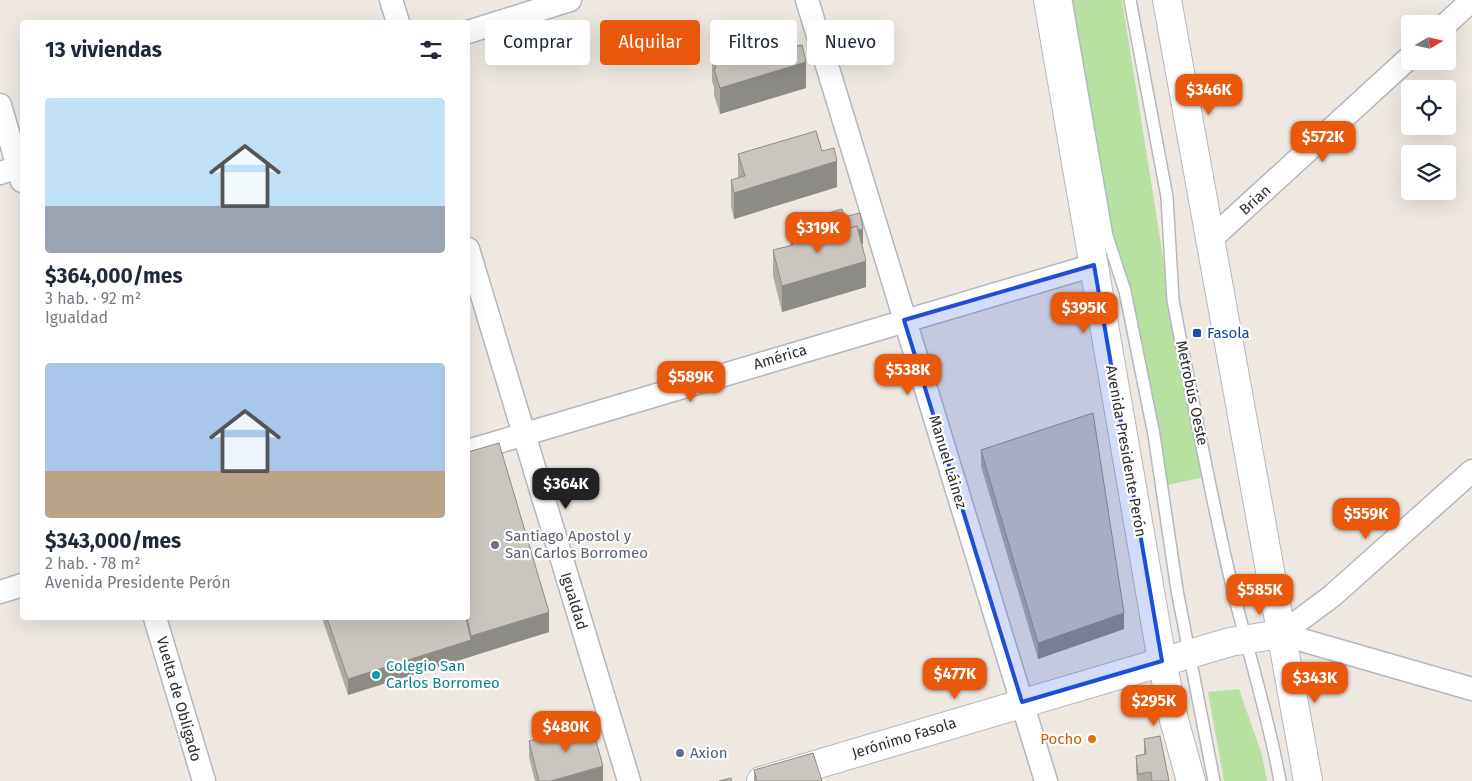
<!DOCTYPE html>
<html lang="es">
<head>
<meta charset="utf-8">
<style>
	:root { --surface:#fff; --page:#f2f2f3; --text:#1f2937; --muted:#747a83; --accent:#ea580c }
	body { margin:0; font-family:"Fira Sans",sans-serif; background:var(--page); color:var(--text); height:100vh; display:flex; flex-direction:column; font-size:19px; white-space:nowrap }
	* { box-sizing:border-box; margin:0 }
	p { font-size:16px; color:var(--muted) }
	.icon { flex:none; width:28px; height:28px; fill:none; stroke:currentColor; stroke-width:2; stroke-linecap:round; stroke-linejoin:round }
	.map { position:relative; flex:1; overflow:hidden }
	.drawer { position:absolute; left:20px; top:20px; width:450px; height:600px; display:flex; flex-direction:column; background:var(--surface); border-radius:5px; box-shadow:0 5px 20px #0002 }
	.drawer>* { flex:none }
	.top-card { position:absolute; left:485px; top:20px; width:475px; height:45px; display:flex; gap:10px }
	.needle { width:32px; rotate:81deg }
	.controls { position:absolute; left:1401px; top:15px; display:grid; gap:10px }
	.controls a { display:grid; place-items:center; width:55px; height:55px; border-radius:5px; background:var(--surface); box-shadow:0 5px 20px #0002; font-size:25px }
	.price { position:absolute; translate:-50% -42px; padding:0 11px; border-radius:10px; background:var(--accent); color:#fff; font-size:16px; line-height:32px; filter:drop-shadow(0 1px 2px #0008) }
	.price::after { content:''; position:absolute; left:50%; top:30px; width:15px; height:11px; margin-left:-8px; background:inherit; clip-path:polygon(0 0,100% 0,50% 100%) }
	.price.current { background:#222; color:#fff }
	ul { padding:0; list-style:none }
	li { display:grid; align-content:center; gap:10px; height:265px; padding:0 25px }
	li span { display:grid; place-items:center; height:155px; border-radius:5px; color:#555 }
	li>.icon { margin-inline-start:auto }
	span .icon { width:90px; height:90px; fill:#fffc; stroke-width:1 }
	li b { font-size:21px }
	h2 { display:flex; justify-content:space-between; align-items:center; height:60px; padding:0 25px; font-size:21px }
	.chip { padding:0 18px; border-radius:5px; background:var(--surface); box-shadow:0 5px 20px #0002; font-size:18px; line-height:45px }
	.chip.current { background:var(--accent); color:#fff }
	.map>svg:first-child { display:block }
	.green { fill:#b8e1a1 }
	.lines { fill:none; stroke-linecap:round; stroke-linejoin:round }
	.lane-casing { stroke:#b4b7c0; stroke-width:14 }
	.street-casing { stroke:#b4b7c0; stroke-width:25 }
	.secondary-casing { stroke:#b4b7c0; stroke-width:30 }
	.lane { stroke:#fff; stroke-width:11 }
	.street { stroke:#fff; stroke-width:22 }
	.secondary { stroke:#fff; stroke-width:28 }
	.wall { fill:#aeaaa4 }
	.shaded-wall { fill:#8d8b86 }
	.building { fill:#cac6bf; stroke:#8d8b86 }
	.marked { fill:#1d4ed8; fill-opacity:0.2; stroke:#1d4ed8; stroke-width:4; stroke-linejoin:round }
	.transit-dot { fill:#1a4fb4; stroke:#fff; stroke-width:2 }
	.worship-dot { fill:#6b7280; stroke:#fff; stroke-width:2 }
	.culture-dot { fill:#0f9aa8; stroke:#fff; stroke-width:2 }
	.food-dot { fill:#e8710a; stroke:#fff; stroke-width:2 }
	.service-dot { fill:#5c6f8a; stroke:#fff; stroke-width:2 }
	.labels { text-anchor:middle; dominant-baseline:central; stroke-width:4.5; stroke-linejoin:round; paint-order:stroke }
	.street-label { font-size:15px; fill:#2d2d2d; stroke:#fff }
	.transit-label { font-size:15px; fill:#164399; stroke:#fff; text-anchor:start }
	.worship-label { font-size:15px; fill:#5b616d; stroke:#fff; text-anchor:start }
	.culture-label { font-size:15px; fill:#0d838f; stroke:#fff; text-anchor:start }
	.food-label { font-size:15px; fill:#c56008; stroke:#fff; text-anchor:end }
	.service-label { font-size:15px; fill:#4e5e75; stroke:#fff; text-anchor:start }
</style>
</head>
<body>
<div class="map">
<svg width="1472" height="781" viewBox="0 0 1472 781">
	<rect width="100%" height="100%" fill="#eee8e1"/>
	<!-- green -->
	<g class="green">
		<polygon points="1070,0 1122,0 1168,288 1204,477 1168,485 1129,293 1115,243"/>
		<polygon points="1239,689 1262,755 1267,781 1224,781 1208,692"/>
	</g>
	<g class="lines">
		<defs>
			<g id="lane">
				<polyline points="1066,0 1107,236 1125,291 1154,435 1177,590 1214,781"/>
				<path d="M 1130,0 L 1167,197 L 1173,300 L 1180,337 C 1197,419 1212,501 1231,582 C 1247,649 1268,714 1280,781"/>
			</g>
			<g id="street">
				<polyline points="391,0 398,22"/>
				<polyline points="807,0 1046,781"/>
				<polyline points="1446,24 1472,0"/>
				<polyline points="468,32 570,0"/>
				<polyline points="0,105 22,181"/>
				<polyline points="0,173 22,166"/>
				<polyline points="1210,240 1410,57"/>
				<polyline points="468,249 629,781"/>
				<polyline points="468,451 1094,265"/>
				<polyline points="0,592 22,585"/>
				<polyline points="155,618 204,781"/>
				<polyline points="1281,634 1332,596 1472,471"/>
				<polyline points="1281,634 1472,689"/>
			</g>
			<g id="secondary">
				<polyline points="1048,0 1162,661 1174,720 1191,781"/>
				<polyline points="1167,0 1308,781"/>
				<polyline points="761,781 1230,642 1281,634"/>
			</g>
		</defs>
		<!-- lane casing -->
		<use href="#lane" class="lane-casing"/>
		<!-- street casing -->
		<use href="#street" class="street-casing"/>
		<!-- secondary casing -->
		<use href="#secondary" class="secondary-casing"/>
		<!-- lane -->
		<use href="#lane" class="lane"/>
		<!-- street -->
		<use href="#street" class="street"/>
		<!-- secondary -->
		<use href="#secondary" class="secondary"/>
	</g>
	<!-- wall -->
	<g class="wall">
		<polygon points="792,31 806,88 720,114 714,95 714,87 712,81 712,55 745,63 767,56 767,37"/>
		<polygon points="822,151 837,187 734,219 731,206 731,180 738,178 738,154"/>
		<polygon points="844,217 863,244 861,245 866,287 782,312 773,276 773,250 790,246 790,233 811,229 811,218"/>
		<polygon points="981,450 1124,629 1038,659 981,466"/>
		<polygon points="322,618 468,618 549,632 348,695"/>
		<polygon points="1144,739 1169,781 1137,781 1136,771 1136,756 1144,754"/>
		<polygon points="529,741 603,781 535,781 529,757"/>
		<polygon points="754,770 822,781 754,781"/>
	</g>
	<!-- shaded-wall -->
	<g class="shaded-wall">
		<polygon points="775,45 775,71 769,73 769,46"/>
		<polygon points="806,62 806,88 720,114 720,88"/>
		<polygon points="837,161 837,187 734,219 734,193"/>
		<polygon points="863,229 863,244 850,248 849,233"/>
		<polygon points="866,261 866,287 782,312 782,286"/>
		<polygon points="549,612 549,632 348,695 348,679 471,640 471,636"/>
		<polygon points="1124,613 1124,629 1038,659 1038,643"/>
		<polygon points="603,766 603,781 551,781"/>
	</g>
	<!-- building -->
	<g class="building">
		<polygon points="792,31 797,46 802,45 806,62 720,88 714,69 716,68 712,55 739,46 745,63 777,53 775,45 769,46 767,37"/>
		<polygon points="816,131 822,151 834,148 837,161 734,193 731,180 745,176 738,154"/>
		<polygon points="842,209 844,217 860,213 863,229 858,230 857,226 818,237 814,233 811,218"/>
		<polygon points="808,226 818,237 857,226 866,261 782,286 773,250 793,245 790,233"/>
		<polygon points="1093,413 1124,613 1038,643 981,450"/>
		<polygon points="499,443 549,612 471,636 467,618 468,618 468,452"/>
		<polygon points="327,618 466,618 471,640 348,679"/>
		<polygon points="591,723 603,766 551,781 539,781 529,741"/>
		<polygon points="1160,736 1169,781 1152,781 1151,772 1138,774 1136,756 1146,754 1144,739"/>
		<polygon points="813,753 822,781 757,781 754,770"/>
		<polygon points="731,778 732,781 719,781"/>
	</g>
	<!-- marked area -->
	<path class="marked" d="M 1094,265 L 1162,661 L 1022,702 L 904,320 Z"/>
	<!-- markers -->
	<rect class="transit-dot" x="1192" y="328" width="10" height="10" rx="2.5"/>
	<circle class="worship-dot" cx="495" cy="545" r="5"/>
	<circle class="culture-dot" cx="376" cy="675" r="5"/>
	<circle class="food-dot" cx="1092" cy="739" r="5"/>
	<circle class="service-dot" cx="680" cy="753" r="5"/>
	<g class="labels">
		<!-- street labels -->
		<g class="street-label">
			<text transform="translate(1255 200) rotate(-42)">Brian</text>
			<text transform="translate(780 357) rotate(-17)">América</text>
			<text transform="translate(1192 393) rotate(78)">Metrobús Oeste</text>
			<text transform="translate(1126 451) rotate(80)">Avenida Presidente Perón</text>
			<text transform="translate(948 462) rotate(73)">Manuel Láinez</text>
			<text transform="translate(574 601) rotate(73)">Igualdad</text>
			<text transform="translate(179 699) rotate(74)">Vuelta de Obligado</text>
			<text transform="translate(904 738) rotate(-17)">Jerónimo Fasola</text>
		</g>
		<!-- transit labels -->
		<g class="transit-label">
			<text x="1207" y="333">Fasola</text>
		</g>
		<!-- worship labels -->
		<g class="worship-label">
			<text x="505" y="536">Santiago Apostol y<tspan x="505" dy="17">San Carlos Borromeo</tspan></text>
		</g>
		<!-- culture labels -->
		<g class="culture-label">
			<text x="386" y="666">Colegio San<tspan x="386" dy="17">Carlos Borromeo</tspan></text>
		</g>
		<!-- food labels -->
		<g class="food-label">
			<text x="1082" y="739">Pocho</text>
		</g>
		<!-- service labels -->
		<g class="service-label">
			<text x="690" y="753">Axion</text>
		</g>
	</g>
</svg>
<div class="controls">
<a><svg class="needle" viewBox="-14 -14 28 28"><path d="M0-13l5 13h-10z" fill="#e53935"/><path d="M0 13l5-13h-10z" fill="#747a83"/></svg></a>
<a><svg class="icon" aria-label="locate" viewBox="0 0 24 24"><circle cx="12" cy="12" r="6"/><path d="M12 2v4M12 18v4M2 12h4M18 12h4"/></svg></a>
<a><svg class="icon" aria-label="layers" viewBox="0 0 24 24"><path d="M12 4l9 5-9 5-9-5zM3 14l9 5 9-5"/></svg></a>
</div>
<b class="price" style="left:1209px;top:116px">$346K</b>
<b class="price" style="left:1323px;top:163px">$572K</b>
<b class="price" style="left:818px;top:254px">$319K</b>
<b class="price" style="left:1084px;top:334px">$395K</b>
<b class="price" style="left:908px;top:396px">$538K</b>
<b class="price" style="left:691px;top:403px">$589K</b>
<b class="price current" style="left:566px;top:510px">$364K</b>
<b class="price" style="left:1366px;top:540px">$559K</b>
<b class="price" style="left:1260px;top:616px">$585K</b>
<b class="price" style="left:955px;top:700px">$477K</b>
<b class="price" style="left:1315px;top:704px">$343K</b>
<b class="price" style="left:1154px;top:727px">$295K</b>
<b class="price" style="left:566px;top:753px">$480K</b>
<div class="top-card">
<a class="chip">Comprar</a>
<a class="chip current">Alquilar</a>
<a class="chip">Filtros</a>
<a class="chip">Nuevo</a>
</div>
<section class="drawer">
<h2>13 viviendas<svg class="icon" aria-label="filters" viewBox="0 0 24 24"><path d="M4 7h16M4 17h16"/><circle cx="9" cy="7" r="2"/><circle cx="15" cy="17" r="2"/></svg></h2>
<ul>
<li><span style="background:linear-gradient(#bfe0f5 70%,#9aa5b1 0)"><svg class="icon" aria-label="home" viewBox="0 0 24 24"><path d="M3 11l9-7 9 7M6 9v11h12V9"/></svg></span><div><b>$364,000/mes</b><p>3 hab. · 92 m²</p><p>Igualdad</p></div></li>
<li><span style="background:linear-gradient(#a9c7e8 70%,#b9a48a 0)"><svg class="icon" aria-label="home" viewBox="0 0 24 24"><path d="M3 11l9-7 9 7M6 9v11h12V9"/></svg></span><div><b>$343,000/mes</b><p>2 hab. · 78 m²</p><p>Avenida Presidente Perón</p></div></li>
</ul>
</section>
</div>
</body>
</html>
